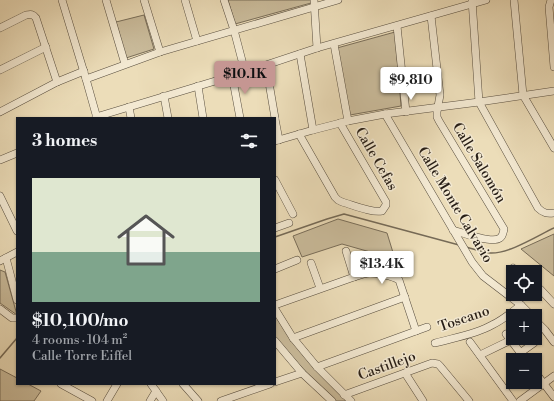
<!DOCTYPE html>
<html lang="en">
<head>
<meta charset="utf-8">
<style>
	:root { --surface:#171b24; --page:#20242c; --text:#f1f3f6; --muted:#9ea1a6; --line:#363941; --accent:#c59692 }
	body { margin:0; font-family:"Libre Bodoni",serif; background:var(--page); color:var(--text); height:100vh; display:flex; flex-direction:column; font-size:15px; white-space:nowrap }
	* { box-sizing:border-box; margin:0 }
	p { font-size:13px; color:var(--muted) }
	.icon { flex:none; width:22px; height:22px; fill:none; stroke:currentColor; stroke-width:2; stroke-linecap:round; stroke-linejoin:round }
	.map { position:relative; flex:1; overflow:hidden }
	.side { position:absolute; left:16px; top:117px; width:260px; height:268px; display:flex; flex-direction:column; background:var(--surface); border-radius:0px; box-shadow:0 1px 3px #0004 }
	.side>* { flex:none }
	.fabs { position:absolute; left:506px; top:265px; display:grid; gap:8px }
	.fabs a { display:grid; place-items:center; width:36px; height:36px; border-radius:0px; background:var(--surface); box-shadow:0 1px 3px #0004; font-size:20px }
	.price { position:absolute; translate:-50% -34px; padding:0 9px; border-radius:4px; background:#fff; color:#222; font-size:13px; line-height:26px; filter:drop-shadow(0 1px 2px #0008) }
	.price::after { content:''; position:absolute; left:50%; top:24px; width:12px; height:9px; margin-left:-6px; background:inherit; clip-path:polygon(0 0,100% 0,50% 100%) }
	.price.current { background:var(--accent); color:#111 }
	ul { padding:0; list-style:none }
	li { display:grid; align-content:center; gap:8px; height:212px; padding:0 16px }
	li+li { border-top:1px solid var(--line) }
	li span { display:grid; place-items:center; height:124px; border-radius:0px; color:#555 }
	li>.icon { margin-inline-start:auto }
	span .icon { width:72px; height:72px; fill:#fffc; stroke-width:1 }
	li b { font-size:17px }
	h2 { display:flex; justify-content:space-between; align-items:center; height:48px; padding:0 16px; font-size:17px }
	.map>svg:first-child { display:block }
	.green { fill:#cbbd9d; stroke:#796e5a }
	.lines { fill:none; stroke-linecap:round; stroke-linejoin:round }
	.stream { stroke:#756a57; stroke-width:1.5 }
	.minor-casing { stroke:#584e3f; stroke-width:8 }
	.minor { stroke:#f3e9d2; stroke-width:7 }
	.labels { text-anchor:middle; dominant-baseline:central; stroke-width:3; stroke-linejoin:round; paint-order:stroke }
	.street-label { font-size:14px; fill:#271e16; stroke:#f3e9d2 }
</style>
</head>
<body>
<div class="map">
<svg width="554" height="401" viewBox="0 0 554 401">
	<rect width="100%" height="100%" fill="#ecddb9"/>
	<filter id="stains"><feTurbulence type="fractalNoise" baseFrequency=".005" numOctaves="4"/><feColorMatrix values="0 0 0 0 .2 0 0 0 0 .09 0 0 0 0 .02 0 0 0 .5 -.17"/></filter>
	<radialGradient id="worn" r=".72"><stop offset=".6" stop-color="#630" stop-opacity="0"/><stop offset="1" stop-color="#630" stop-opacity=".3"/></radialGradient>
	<!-- green -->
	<g class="green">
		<polygon points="228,0 311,0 311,3 235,24"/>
		<polygon points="144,15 154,49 126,58 116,22"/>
		<polygon points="395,32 401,106 350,115 337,48"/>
		<polygon points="338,219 387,233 395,259 342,244 302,257 293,236"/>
		<polygon points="554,234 554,276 521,249"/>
		<polygon points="0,270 5,272 17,315 0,303"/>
		<polygon points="275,315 347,401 336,401 324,392 280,343 275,336"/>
		<polygon points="0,369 17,378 17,384 28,384 41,391 34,401 0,401"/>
	</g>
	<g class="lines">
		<!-- stream -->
		<g class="stream">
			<polyline points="275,237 327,219 344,214 459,245"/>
			<path d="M 466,247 C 474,249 482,252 490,253 C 509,254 537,236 554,228"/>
			<polyline points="0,358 17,338"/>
		</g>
		<defs>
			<g id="minor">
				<polyline points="62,0 86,79 97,118"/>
				<polyline points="106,0 125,64"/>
				<polyline points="144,0 160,52"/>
				<polyline points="185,0 197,41"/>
				<polyline points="224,0 234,30 245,72"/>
				<polyline points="314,0 317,48"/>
				<path d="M 472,0 L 479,102 L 538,208 C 543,213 547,214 554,213"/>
				<polyline points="514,0 523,95 554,148"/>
				<polyline points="551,0 549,7 554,67"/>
				<path d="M 431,16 L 440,95 L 437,112 L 437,117 L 439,121 L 504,229 C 503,233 503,236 500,238 C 492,244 463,233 453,230"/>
				<polyline points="397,26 406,112"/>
				<path d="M 0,28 L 26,15 C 31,14 33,14 36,18 L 57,82"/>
				<polyline points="334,44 348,121"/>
				<polyline points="300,54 313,130"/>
				<polyline points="266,65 275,118"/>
				<polyline points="0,70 46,47"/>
				<polyline points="232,75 240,118"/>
				<polyline points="86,79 160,52 338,0"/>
				<polyline points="198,86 203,118"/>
				<polyline points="164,96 168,118"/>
				<polyline points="129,107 131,118"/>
				<polyline points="0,112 57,82 84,71"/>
				<polyline points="385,114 472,262 483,276 521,305 532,316"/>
				<polyline points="96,117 245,72 317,48 486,0"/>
				<polyline points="275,119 279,140"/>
				<path d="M 299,134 L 335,197 L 338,200 L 342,202 C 353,205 371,213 382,211 L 386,205 L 386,202 L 340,123"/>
				<polyline points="275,141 313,130 348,121 385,114 479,102 554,91"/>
				<polyline points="0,160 17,153"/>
				<polyline points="275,180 293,214"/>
				<polyline points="0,196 17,231"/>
				<polyline points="275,228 289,223"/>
				<polyline points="346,251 354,277"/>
				<polyline points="6,258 17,300"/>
				<polyline points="0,261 17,252"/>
				<polyline points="311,263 320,288"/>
				<polyline points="513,268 517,272"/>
				<polyline points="275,269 297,260"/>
				<polyline points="535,285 540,289 554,304"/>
				<path d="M 275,305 L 354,277 C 360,275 365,273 370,273 C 378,273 393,276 399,280 L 416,331"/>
				<polyline points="0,309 12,318 17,318"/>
				<polyline points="275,309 293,338 317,367 351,401"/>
				<polyline points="535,320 545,330 554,342"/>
				<polyline points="506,334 526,360"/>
				<polyline points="293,338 405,297"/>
				<polyline points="275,341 302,373 332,401"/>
				<polyline points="470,342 513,401"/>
				<path d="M 435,343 C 453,338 477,334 492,325 C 503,320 512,312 521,305"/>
				<polyline points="520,353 534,343"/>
				<polyline points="480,355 511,340"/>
				<polyline points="317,367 427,327"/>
				<polyline points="535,372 554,397"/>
				<polyline points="405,373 423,401"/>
				<polyline points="275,382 302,373"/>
				<polyline points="61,384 92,401"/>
				<polyline points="151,384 163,401"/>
				<polyline points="183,384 198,401"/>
				<polyline points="344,395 432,363 438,364 440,366 469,401"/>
				<polyline points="107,401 117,384"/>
				<polyline points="150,401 156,391"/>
				<polyline points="221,401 270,384"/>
				<polyline points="520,401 554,376"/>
			</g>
		</defs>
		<!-- minor casing -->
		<use href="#minor" class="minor-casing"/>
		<!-- minor -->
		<use href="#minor" class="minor"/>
	</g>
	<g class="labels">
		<!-- street labels -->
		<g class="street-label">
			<text transform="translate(376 159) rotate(60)">Calle Cefas</text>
			<text transform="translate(479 163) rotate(59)">Calle Salomón</text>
			<text transform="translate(455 205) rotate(59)">Calle Monte Calvario</text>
			<text transform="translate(464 319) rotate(-19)">Toscano</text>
			<text transform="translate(387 366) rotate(-20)">Castillejo</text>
		</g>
	</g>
	<rect width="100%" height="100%" filter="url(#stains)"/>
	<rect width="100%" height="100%" fill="url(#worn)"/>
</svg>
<div class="fabs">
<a><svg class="icon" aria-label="locate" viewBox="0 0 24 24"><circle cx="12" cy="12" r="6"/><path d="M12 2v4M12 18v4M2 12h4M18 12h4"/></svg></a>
<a>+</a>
<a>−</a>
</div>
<b class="price current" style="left:245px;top:95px">$10.1K</b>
<b class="price" style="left:411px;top:101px">$9,810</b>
<b class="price" style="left:382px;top:285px">$13.4K</b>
<section class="side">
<h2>3 homes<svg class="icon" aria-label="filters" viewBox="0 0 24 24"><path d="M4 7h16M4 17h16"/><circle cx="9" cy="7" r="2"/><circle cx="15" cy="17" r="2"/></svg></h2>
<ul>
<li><span style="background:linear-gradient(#dfe7d0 60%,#7fa58c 0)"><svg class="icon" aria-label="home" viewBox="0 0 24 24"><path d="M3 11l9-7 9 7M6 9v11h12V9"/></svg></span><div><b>$10,100/mo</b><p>4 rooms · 104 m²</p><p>Calle Torre Eiffel</p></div></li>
</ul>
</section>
</div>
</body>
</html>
